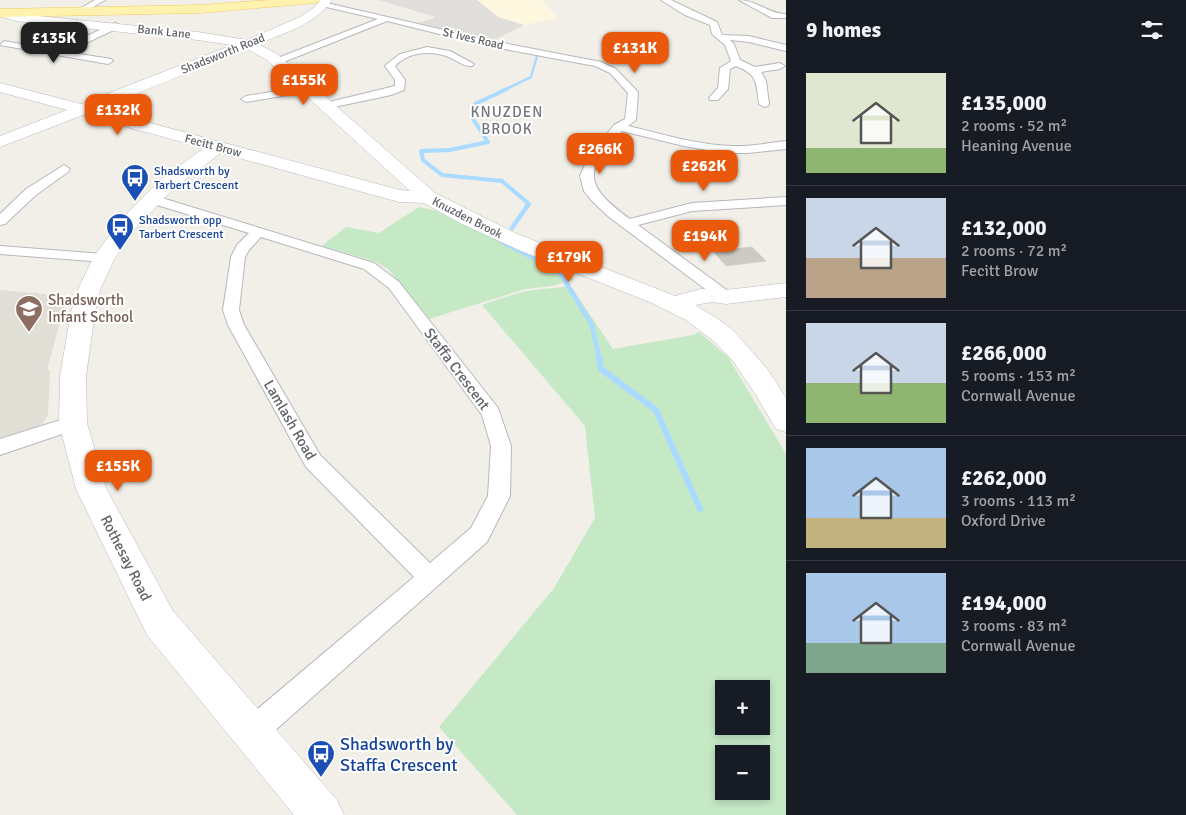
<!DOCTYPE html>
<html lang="en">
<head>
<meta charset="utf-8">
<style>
	:root { --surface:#171b24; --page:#242831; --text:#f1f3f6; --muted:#9ea1a6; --line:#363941; --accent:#ea580c }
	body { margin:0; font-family:Signika,sans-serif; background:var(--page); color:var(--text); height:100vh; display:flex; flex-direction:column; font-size:19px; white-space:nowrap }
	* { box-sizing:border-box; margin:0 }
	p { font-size:16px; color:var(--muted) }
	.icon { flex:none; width:28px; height:28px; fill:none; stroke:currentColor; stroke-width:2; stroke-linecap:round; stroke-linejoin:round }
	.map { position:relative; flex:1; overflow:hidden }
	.sheet { display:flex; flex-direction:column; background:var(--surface); width:400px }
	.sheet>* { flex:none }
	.buttons { position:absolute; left:715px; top:680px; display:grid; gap:10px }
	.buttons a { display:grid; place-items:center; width:55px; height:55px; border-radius:0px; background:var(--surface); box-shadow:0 2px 8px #0003; font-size:25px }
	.price { position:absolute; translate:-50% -42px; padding:0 11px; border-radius:10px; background:var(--accent); color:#fff; font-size:16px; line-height:32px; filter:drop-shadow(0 1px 2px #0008) }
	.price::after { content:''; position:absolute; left:50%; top:30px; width:15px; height:11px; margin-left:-8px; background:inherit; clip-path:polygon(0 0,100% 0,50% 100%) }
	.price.active { background:#222; color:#fff }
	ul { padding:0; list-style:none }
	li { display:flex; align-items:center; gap:15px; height:125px; padding:0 20px }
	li+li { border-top:1px solid var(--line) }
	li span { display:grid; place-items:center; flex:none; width:140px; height:100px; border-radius:0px; color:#555 }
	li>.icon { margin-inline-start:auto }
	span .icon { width:60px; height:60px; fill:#fffc; stroke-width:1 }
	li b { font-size:21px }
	h2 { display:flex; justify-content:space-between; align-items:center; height:60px; padding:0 20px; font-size:21px }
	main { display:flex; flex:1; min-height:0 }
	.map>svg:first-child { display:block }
	.commercial { fill:#fef7e0 }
	.industrial { fill:#e0deda }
	.education { fill:#e1ded6 }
	.green { fill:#c5e8c5; fill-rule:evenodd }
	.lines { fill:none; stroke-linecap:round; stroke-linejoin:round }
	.stream-far3 { stroke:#aadaff; stroke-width:2.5 }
	.stream-far2 { stroke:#aadaff; stroke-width:4 }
	.stream-far1 { stroke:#aadaff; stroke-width:4.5 }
	.stream { stroke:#aadaff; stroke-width:6 }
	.building { fill:#cccac5; stroke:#d6d1c6 }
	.street-casing { stroke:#b5b8bc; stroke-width:2 }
	.secondary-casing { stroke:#b6babf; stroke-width:1 }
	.primary-casing { stroke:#f2c960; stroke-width:1 }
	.street { fill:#fff; fill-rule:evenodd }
	.secondary { fill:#fff; fill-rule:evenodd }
	.primary { fill:#fff2af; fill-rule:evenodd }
	.labels { text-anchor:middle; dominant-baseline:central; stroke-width:4; stroke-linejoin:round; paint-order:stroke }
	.far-street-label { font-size:12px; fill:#5f6368; stroke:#fff }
	.far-transit-label { font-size:12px; fill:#164399; stroke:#fff; text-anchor:start }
	.far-quarter-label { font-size:15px; letter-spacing:1px; fill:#70757a; stroke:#fff }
	.education-label { font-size:15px; fill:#785e54; stroke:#fff; text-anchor:start }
	.street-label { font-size:15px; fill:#5f6368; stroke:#fff }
	.near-transit-label { font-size:18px; fill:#164399; stroke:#fff; text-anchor:start }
</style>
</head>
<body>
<main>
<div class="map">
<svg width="786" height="815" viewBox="0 0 786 815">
	<rect width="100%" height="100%" fill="#f1efe8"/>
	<!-- commercial -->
	<polygon class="commercial" points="477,0 542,0 558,18 524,25 510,22 498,17"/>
	<!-- industrial -->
	<polygon class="industrial" points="378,0 477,0 498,17 524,25 494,40 419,23 436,17"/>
	<!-- education -->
	<polygon class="education" points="0,290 67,296 47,370 50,370 48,415 43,423 36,427 0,438"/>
	<!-- green -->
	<g class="green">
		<polygon points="419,207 446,213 570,272 573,280 552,286 525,289 429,319 388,269 374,261 322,246 346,227 379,233"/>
		<path d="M 570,285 L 613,349 L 693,335 L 699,332 L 728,357 L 786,454 L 786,815 L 517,815 L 439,727 L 554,588 L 595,518 L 585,426 L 482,305 C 500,299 517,292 535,290 C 547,288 558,289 570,285 ZM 724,689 L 761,689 L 761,726 L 724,726 ZM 724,754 L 761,754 L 761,791 L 724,791 Z"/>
	</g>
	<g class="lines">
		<!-- stream-far3 -->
		<polyline class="stream-far3" points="504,90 531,77 537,56"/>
		<!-- stream-far2 -->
		<polyline class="stream-far2" points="507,89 475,104 473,119 488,142 450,150 421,151 423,160 442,175 502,181 529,204 527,206"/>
		<!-- stream-far1 -->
		<g class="stream-far1">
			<polyline points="512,228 528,205"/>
			<polyline points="502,242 559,271 592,325 599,358"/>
		</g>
		<!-- stream -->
		<polyline class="stream" points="599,357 601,369 656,410 700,509"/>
	</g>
	<!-- building -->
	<polygon class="building" points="752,247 766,261 726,266 713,251"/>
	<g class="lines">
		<defs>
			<g id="street">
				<polygon points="95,0 105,0 83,13 76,11"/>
				<path d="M 661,0 L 671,0 L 717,22 L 722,35 L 749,36 L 786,45 L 786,51 L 749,42 L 730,40 L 734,44 L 740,60 L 755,67 L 780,63 L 785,66 L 780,69 L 761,72 L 766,81 L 769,104 L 768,106 L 764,107 L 759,104 C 756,82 758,75 736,66 L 730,69 L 728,89 L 718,100 L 710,100 L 709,98 L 718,88 L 720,68 L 731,61 L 725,45 L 712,34 L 710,25 L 685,15 Z"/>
				<path d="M 739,0 C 756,0 769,14 786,14 L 786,18 L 772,18 Z"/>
				<path d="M 322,2 L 488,40 L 601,62 L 616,69 L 638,92 L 636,120 L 628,126 C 662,134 697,145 732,146 C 750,147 768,143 786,141 L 786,149 L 748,153 L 724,153 L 684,146 L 622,131 C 581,172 586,187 630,219 L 692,203 L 786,197 L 786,205 L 692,211 L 638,225 L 732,294 L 734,297 L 732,300 L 720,300 L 609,217 L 592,201 L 584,191 L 580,176 L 588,158 L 614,125 L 625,119 L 628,93 L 610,73 L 595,66 L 488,46 L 387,21 L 281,63 L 275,63 L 275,59 L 378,19 L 322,6 Z"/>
				<polygon points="115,23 118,24 118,28 67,52 111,59 113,61 108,64 0,45 4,41 56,50"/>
				<path d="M 427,47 L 450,51 L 474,64 L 472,66 C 464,67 458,61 451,58 C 433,50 409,51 395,66 L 405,80 L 404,90 L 391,95 L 325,109 L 320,106 L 321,104 L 395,86 L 395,80 L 385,66 L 387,64 L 400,54 Z"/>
				<polygon points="307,86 311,87 311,91 246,102 241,99 246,96"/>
				<polygon points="64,165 70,169 68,172 36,195 5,224 0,225 0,214 26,189"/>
				<path d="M 152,195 L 374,263 L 399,282 L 498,408 L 511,446 L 510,496 L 487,542 L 262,742 L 252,746 L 242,742 L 238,732 L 242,722 L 414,577 L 306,467 L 228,325 L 223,310 L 231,257 L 237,245 L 249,233 L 147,202 L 145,199 L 147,196 ZM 261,237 L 364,269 L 389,288 L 482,415 L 491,446 L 488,496 L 471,528 L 430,563 L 320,455 L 244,325 L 239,310 L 245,257 L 249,250 Z"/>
				<polygon points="0,246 104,254 109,255 111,258 109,261 104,262 0,254"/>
				<polygon points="73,416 80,418 83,423 80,428 0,455 0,439"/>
			</g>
			<path id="secondary" d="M 320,0 L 332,0 C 315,25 286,32 258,44 L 277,54 L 435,193 L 515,233 L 675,296 L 701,289 L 726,290 L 786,283 L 786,297 L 726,304 L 712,302 L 695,305 L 718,319 L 733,330 L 768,370 L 786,398 L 786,432 L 776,429 L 756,395 L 733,361 L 715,342 L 686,320 L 652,303 L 521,251 L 460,223 L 424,203 L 399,202 L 221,153 L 174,188 L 134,230 L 115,258 L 101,287 L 95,312 L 86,376 L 87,423 L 106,488 L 173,611 L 337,800 L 344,815 L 294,815 L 147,635 L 76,489 L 59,423 L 60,376 L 71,312 L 79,287 L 93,258 L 119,222 L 145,195 L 160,180 L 204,148 L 83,115 L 0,147 L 0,136 L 67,110 L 0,92 L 0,83 L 81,104 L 232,45 L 198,40 L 16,21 L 3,17 L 1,14 L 8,9 L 18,14 L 198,32 L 247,40 L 300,17 L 315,7 ZM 247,49 L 267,60 L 410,191 L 400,190 L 98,109 Z"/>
			<polygon id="primary" points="270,0 321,0 315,3 200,13 0,17 0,9 200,5"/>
		</defs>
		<!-- street casing -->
		<use href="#street" class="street-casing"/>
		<!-- secondary casing -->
		<use href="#secondary" class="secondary-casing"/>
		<!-- primary casing -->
		<use href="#primary" class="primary-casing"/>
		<!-- street -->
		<use href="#street" class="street"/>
		<!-- secondary -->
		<use href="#secondary" class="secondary"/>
		<!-- primary -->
		<use href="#primary" class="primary"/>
	</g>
	<!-- icons -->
	<defs>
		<symbol id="bus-pin" viewBox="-11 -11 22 30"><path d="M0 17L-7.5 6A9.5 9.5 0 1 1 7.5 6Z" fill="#1a4fb4" stroke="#fff"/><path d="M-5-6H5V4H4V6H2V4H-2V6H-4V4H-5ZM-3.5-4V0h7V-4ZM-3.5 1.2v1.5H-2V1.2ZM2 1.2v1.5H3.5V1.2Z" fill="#fff"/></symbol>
		<symbol id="school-pin" viewBox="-11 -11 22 30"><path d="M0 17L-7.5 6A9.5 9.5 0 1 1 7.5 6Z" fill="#8d6e63" stroke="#fff"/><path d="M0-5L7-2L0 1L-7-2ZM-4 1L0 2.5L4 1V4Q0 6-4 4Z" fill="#fff"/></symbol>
	</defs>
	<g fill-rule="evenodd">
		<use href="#bus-pin" x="119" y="162" width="32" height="43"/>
		<use href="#bus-pin" x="104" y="211" width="32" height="43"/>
		<use href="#school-pin" x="13" y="293" width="32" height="43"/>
		<use href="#bus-pin" x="305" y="738" width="32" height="43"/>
	</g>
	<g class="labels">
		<!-- far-street labels -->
		<g class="far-street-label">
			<text transform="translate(164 32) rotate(6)">Bank Lane</text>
			<text transform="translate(473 39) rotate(13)">St Ives Road</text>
			<text transform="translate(223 54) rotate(-22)">Shadsworth Road</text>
			<text transform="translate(213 146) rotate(15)">Fecitt Brow</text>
			<text transform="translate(467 218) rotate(27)">Knuzden Brook</text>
		</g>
		<!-- far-transit labels -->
		<g class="far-transit-label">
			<text x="154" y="171">Shadsworth by<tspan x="154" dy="14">Tarbert Crescent</tspan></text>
			<text x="139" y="220">Shadsworth opp<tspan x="139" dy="14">Tarbert Crescent</tspan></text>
		</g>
		<!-- far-quarter labels -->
		<g class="far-quarter-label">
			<text x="507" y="112">KNUZDEN<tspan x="507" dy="17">BROOK</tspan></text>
		</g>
		<!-- education labels -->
		<g class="education-label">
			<text x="48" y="300">Shadsworth<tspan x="48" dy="17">Infant School</tspan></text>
		</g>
		<!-- street labels -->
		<g class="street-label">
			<text transform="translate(457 369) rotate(53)">Staffa Crescent</text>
			<text transform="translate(290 420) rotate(60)">Lamlash Road</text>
			<text transform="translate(126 558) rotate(63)">Rothesay Road</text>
		</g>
		<!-- near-transit labels -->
		<g class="near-transit-label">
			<text x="340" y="744">Shadsworth by<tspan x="340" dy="21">Staffa Crescent</tspan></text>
		</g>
	</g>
</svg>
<div class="buttons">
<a>+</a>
<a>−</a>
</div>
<b class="price active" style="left:54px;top:64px">£135K</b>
<b class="price" style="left:635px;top:74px">£131K</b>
<b class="price" style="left:304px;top:106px">£155K</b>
<b class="price" style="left:118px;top:136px">£132K</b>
<b class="price" style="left:600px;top:175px">£266K</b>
<b class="price" style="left:704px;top:192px">£262K</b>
<b class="price" style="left:705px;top:262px">£194K</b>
<b class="price" style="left:569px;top:283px">£179K</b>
<b class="price" style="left:118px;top:492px">£155K</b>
</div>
<section class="sheet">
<h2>9 homes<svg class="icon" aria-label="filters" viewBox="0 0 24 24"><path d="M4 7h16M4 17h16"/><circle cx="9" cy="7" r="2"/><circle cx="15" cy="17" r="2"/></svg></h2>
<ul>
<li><span style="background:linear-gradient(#dfe7d0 75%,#8fb573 0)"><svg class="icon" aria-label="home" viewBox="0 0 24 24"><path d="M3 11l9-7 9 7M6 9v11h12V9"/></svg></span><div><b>£135,000</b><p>2 rooms · 52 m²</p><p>Heaning Avenue</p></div></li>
<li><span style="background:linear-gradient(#c9d6e8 60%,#b9a48a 0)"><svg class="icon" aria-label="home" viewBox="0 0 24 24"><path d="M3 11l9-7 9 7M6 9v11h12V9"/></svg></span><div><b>£132,000</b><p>2 rooms · 72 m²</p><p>Fecitt Brow</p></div></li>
<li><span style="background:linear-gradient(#c9d6e8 60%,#8fb573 0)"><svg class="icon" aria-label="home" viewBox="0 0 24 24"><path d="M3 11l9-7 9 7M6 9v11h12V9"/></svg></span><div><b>£266,000</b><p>5 rooms · 153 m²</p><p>Cornwall Avenue</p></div></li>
<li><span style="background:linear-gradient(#a9c7e8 70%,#c2b280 0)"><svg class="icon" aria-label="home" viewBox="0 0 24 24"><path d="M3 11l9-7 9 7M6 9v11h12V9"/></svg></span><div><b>£262,000</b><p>3 rooms · 113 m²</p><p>Oxford Drive</p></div></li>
<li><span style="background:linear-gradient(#a9c7e8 70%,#7fa58c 0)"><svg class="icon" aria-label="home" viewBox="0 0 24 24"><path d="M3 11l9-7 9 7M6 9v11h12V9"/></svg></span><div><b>£194,000</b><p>3 rooms · 83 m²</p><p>Cornwall Avenue</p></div></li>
</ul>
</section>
</main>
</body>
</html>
